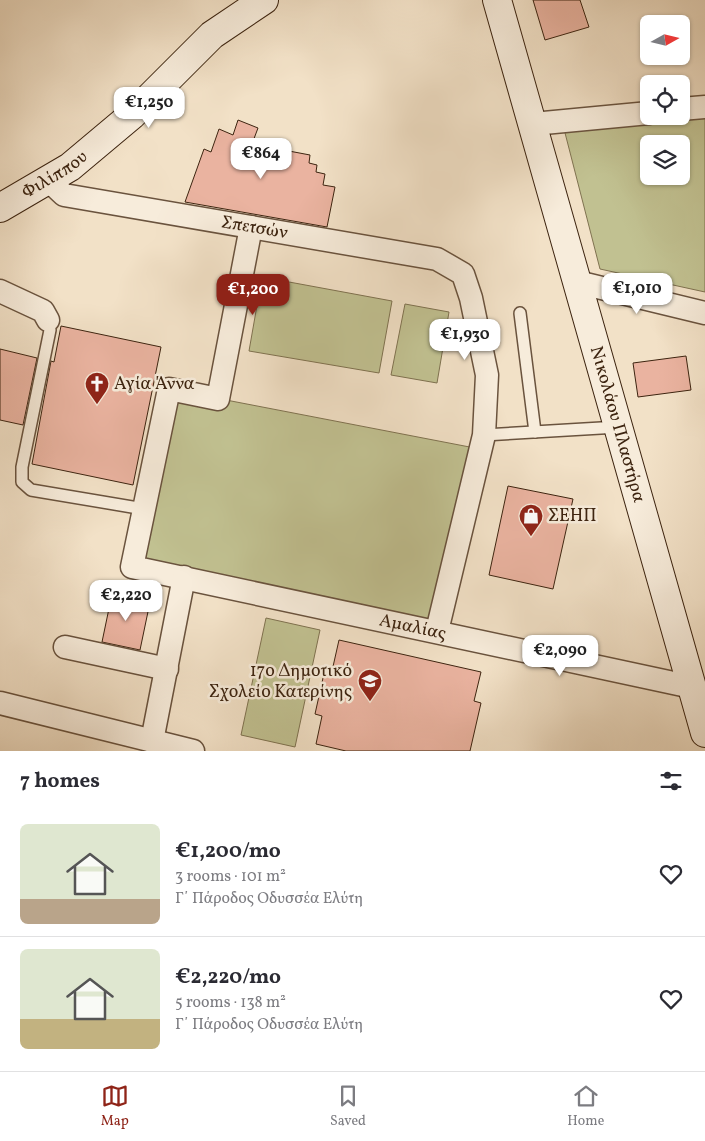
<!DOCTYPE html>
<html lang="en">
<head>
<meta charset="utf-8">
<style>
	:root { --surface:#fff; --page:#f2f2f3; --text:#2b2b33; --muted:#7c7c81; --line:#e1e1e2; --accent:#8f2418 }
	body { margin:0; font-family:Vollkorn,serif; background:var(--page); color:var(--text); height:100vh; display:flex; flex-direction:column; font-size:19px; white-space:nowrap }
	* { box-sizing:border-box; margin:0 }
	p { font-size:16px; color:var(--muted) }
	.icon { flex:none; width:28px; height:28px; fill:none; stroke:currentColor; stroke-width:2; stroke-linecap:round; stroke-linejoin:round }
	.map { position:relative; height:751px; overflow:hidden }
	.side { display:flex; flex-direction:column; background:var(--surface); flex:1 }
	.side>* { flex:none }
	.needle { width:32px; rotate:82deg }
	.controls { position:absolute; left:640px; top:15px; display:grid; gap:10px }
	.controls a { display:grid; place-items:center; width:50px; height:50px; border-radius:8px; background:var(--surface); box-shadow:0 1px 4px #0004; font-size:25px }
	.price { position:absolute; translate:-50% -42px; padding:0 11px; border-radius:10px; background:#fff; color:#222; font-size:16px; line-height:32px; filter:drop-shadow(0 1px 2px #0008) }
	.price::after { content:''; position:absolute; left:50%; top:30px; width:15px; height:11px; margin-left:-8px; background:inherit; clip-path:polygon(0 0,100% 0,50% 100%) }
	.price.on { background:var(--accent); color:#fff }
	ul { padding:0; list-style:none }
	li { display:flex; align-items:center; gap:15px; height:125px; padding:0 20px }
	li+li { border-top:1px solid var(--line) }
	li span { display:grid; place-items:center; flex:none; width:140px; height:100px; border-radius:8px; color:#555 }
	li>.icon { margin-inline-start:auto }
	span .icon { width:60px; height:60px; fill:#fffc; stroke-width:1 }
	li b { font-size:21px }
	h2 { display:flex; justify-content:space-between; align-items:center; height:60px; padding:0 20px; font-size:21px }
	.tabs { display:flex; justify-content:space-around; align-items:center; height:70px; border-top:1px solid var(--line); background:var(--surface); font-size:14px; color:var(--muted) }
	.tabs a { display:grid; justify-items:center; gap:2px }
	.tabs .on { color:var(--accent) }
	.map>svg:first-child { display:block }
	.green { fill:#c1c191; stroke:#7f7250; fill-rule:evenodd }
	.building { fill:#eab3a0; stroke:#3d2410 }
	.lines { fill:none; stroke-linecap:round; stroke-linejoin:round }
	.service-casing { stroke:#6a533e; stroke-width:14 }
	.minor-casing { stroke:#6a533e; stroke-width:25 }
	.secondary-casing { stroke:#3d2410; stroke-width:30 }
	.service { stroke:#f7ecdb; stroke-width:11 }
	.minor { stroke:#f7ecdb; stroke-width:22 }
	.secondary { stroke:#f7ecdb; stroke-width:28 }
	.labels { text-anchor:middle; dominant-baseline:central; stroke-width:5; stroke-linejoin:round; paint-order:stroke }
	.street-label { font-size:18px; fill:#3d2410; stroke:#f7ecdb }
	.poi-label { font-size:18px; fill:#3d2410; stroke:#f7ecdb; text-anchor:start }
</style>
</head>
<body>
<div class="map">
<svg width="705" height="751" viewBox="0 0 705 751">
	<rect width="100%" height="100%" fill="#f2e1c7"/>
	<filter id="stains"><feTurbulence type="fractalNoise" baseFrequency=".004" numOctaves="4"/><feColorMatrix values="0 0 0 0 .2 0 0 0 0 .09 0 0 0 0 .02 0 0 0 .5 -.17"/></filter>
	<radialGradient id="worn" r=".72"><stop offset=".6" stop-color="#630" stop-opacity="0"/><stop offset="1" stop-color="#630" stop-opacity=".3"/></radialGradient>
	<!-- green -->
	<g class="green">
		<path d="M 705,117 L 705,292 L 600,269 L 564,129 ZM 649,144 L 681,144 L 681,176 L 649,176 Z"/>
		<polygon points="262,277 392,301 379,373 249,351"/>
		<polygon points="405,304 449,312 437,383 391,375"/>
		<polygon points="169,389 480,449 437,631 133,567"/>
		<polygon points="266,618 320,630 295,747 241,735"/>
	</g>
	<!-- building -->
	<g class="building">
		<polygon points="533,0 580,0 589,27 545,40"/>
		<polygon points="238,120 258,128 252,144 310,155 309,163 317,165 316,172 325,174 323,185 335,187 327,227 185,202 204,149 211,152 219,129 233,135"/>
		<polygon points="61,326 161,347 133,485 32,464 51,361 54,362"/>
		<polygon points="0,349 37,358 23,425 0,420"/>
		<polygon points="686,356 691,390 638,397 633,363"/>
		<polygon points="508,486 573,499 553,589 489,575"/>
		<polygon points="112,594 150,602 140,650 102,642"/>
		<polygon points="339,640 481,672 474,701 481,703 470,751 346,751 316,744 322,716 315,714 325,669 332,671"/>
	</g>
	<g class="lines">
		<defs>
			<g id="service">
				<polyline points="520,313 535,432"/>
				<polyline points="48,320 50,330 22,467 22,482 31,490 144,509"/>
				<polyline points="484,435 618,427"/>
			</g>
			<g id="minor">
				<polyline points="681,109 705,107"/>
				<polyline points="533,124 649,113"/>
				<path id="s1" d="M 48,180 L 64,195 L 437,259 L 463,274 L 471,298 L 487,375 L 484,435 L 437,631"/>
				<path id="s2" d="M 251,227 L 218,399 L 169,389 L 132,567 L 692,687"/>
				<polyline points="577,282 705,313"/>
				<polyline points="0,291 43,311 48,320"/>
				<polyline points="65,647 167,669"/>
				<polyline points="0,703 193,751"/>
				<polyline points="152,741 184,577"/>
			</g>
			<g id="secondary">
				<path id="s3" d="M 497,0 L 705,733"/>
				<path id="s4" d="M 0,208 L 70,167 L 132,115 L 212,35 L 264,0"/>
			</g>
		</defs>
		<!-- service casing -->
		<use href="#service" class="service-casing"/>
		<!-- minor casing -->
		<use href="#minor" class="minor-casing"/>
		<!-- secondary casing -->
		<use href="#secondary" class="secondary-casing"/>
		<!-- service -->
		<use href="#service" class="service"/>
		<!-- minor -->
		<use href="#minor" class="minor"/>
		<!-- secondary -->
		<use href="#secondary" class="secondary"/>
	</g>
	<!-- icons -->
	<defs>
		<symbol id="church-pin" viewBox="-11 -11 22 30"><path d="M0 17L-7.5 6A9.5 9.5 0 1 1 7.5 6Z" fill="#8f2418" stroke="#f7ecdb"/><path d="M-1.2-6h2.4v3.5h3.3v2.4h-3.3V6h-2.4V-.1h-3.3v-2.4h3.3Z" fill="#fff"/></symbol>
		<symbol id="shop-pin" viewBox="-11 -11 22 30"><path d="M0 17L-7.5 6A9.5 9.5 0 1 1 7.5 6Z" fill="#8f2418" stroke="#f7ecdb"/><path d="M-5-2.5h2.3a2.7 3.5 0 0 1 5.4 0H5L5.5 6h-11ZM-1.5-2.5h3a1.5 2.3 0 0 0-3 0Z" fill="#fff"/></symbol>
		<symbol id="school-pin" viewBox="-11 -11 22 30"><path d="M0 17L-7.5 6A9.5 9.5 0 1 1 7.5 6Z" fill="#8f2418" stroke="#f7ecdb"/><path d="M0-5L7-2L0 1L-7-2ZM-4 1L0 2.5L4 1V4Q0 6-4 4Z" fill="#fff"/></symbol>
	</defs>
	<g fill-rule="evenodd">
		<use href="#church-pin" x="83" y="370" width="28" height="38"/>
		<use href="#shop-pin" x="517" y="502" width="28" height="38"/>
		<use href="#school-pin" x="356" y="667" width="28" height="38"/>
	</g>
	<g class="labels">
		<!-- street labels -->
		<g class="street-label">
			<text stroke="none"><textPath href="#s4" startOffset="64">Φιλίππου</textPath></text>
			<text stroke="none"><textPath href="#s1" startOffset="215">Σπετσών</textPath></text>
			<text stroke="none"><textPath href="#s3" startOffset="441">Νικολάου Πλαστήρα</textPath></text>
			<text stroke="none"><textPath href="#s2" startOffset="694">Αμαλίας</textPath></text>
		</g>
		<!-- poi labels -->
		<g class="poi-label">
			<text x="114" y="384">Αγία Άννα</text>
			<text x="548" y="516">ΣΕΗΠ</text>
			<text x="352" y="671" text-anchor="end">17ο Δημοτικό<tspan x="352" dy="21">Σχολείο Κατερίνης</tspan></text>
		</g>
	</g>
	<rect width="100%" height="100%" filter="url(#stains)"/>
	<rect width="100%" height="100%" fill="url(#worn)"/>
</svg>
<div class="controls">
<a><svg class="needle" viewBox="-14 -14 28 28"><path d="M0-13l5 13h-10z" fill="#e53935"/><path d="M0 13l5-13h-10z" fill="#7c7c81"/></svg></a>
<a><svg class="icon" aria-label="locate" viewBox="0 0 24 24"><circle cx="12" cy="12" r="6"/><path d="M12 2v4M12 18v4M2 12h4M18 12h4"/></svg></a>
<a><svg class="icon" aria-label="layers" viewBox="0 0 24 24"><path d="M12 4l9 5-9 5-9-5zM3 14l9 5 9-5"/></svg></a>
</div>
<b class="price" style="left:149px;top:129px">€1,250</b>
<b class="price" style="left:261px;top:180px">€864</b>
<b class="price" style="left:637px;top:315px">€1,010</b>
<b class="price on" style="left:253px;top:316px">€1,200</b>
<b class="price" style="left:465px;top:361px">€1,930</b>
<b class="price" style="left:126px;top:622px">€2,220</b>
<b class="price" style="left:560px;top:677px">€2,090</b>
</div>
<section class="side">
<h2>7 homes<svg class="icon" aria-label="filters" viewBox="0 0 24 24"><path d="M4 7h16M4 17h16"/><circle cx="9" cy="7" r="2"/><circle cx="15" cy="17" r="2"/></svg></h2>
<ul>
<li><span style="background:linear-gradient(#dfe7d0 75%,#b9a48a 0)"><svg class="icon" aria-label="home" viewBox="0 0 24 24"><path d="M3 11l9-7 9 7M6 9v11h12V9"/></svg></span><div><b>€1,200/mo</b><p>3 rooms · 101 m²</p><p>Γ΄ Πάροδος Οδυσσέα Ελύτη</p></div><svg class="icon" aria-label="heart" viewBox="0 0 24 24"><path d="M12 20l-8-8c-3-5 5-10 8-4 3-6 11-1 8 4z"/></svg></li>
<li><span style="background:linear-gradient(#dfe7d0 70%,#c2b280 0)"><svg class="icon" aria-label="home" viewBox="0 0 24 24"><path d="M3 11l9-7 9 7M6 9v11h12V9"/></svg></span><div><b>€2,220/mo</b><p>5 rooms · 138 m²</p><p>Γ΄ Πάροδος Οδυσσέα Ελύτη</p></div><svg class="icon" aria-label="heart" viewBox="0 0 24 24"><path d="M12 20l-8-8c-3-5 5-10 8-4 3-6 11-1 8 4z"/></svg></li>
</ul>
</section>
<nav class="tabs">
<a class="on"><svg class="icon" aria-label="map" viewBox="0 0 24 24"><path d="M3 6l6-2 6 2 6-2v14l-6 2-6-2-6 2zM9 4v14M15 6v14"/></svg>Map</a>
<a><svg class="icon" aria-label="saved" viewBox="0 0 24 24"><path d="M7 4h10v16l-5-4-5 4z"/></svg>Saved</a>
<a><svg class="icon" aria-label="home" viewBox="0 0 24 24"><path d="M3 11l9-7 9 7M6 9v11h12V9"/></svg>Home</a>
</nav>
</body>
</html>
